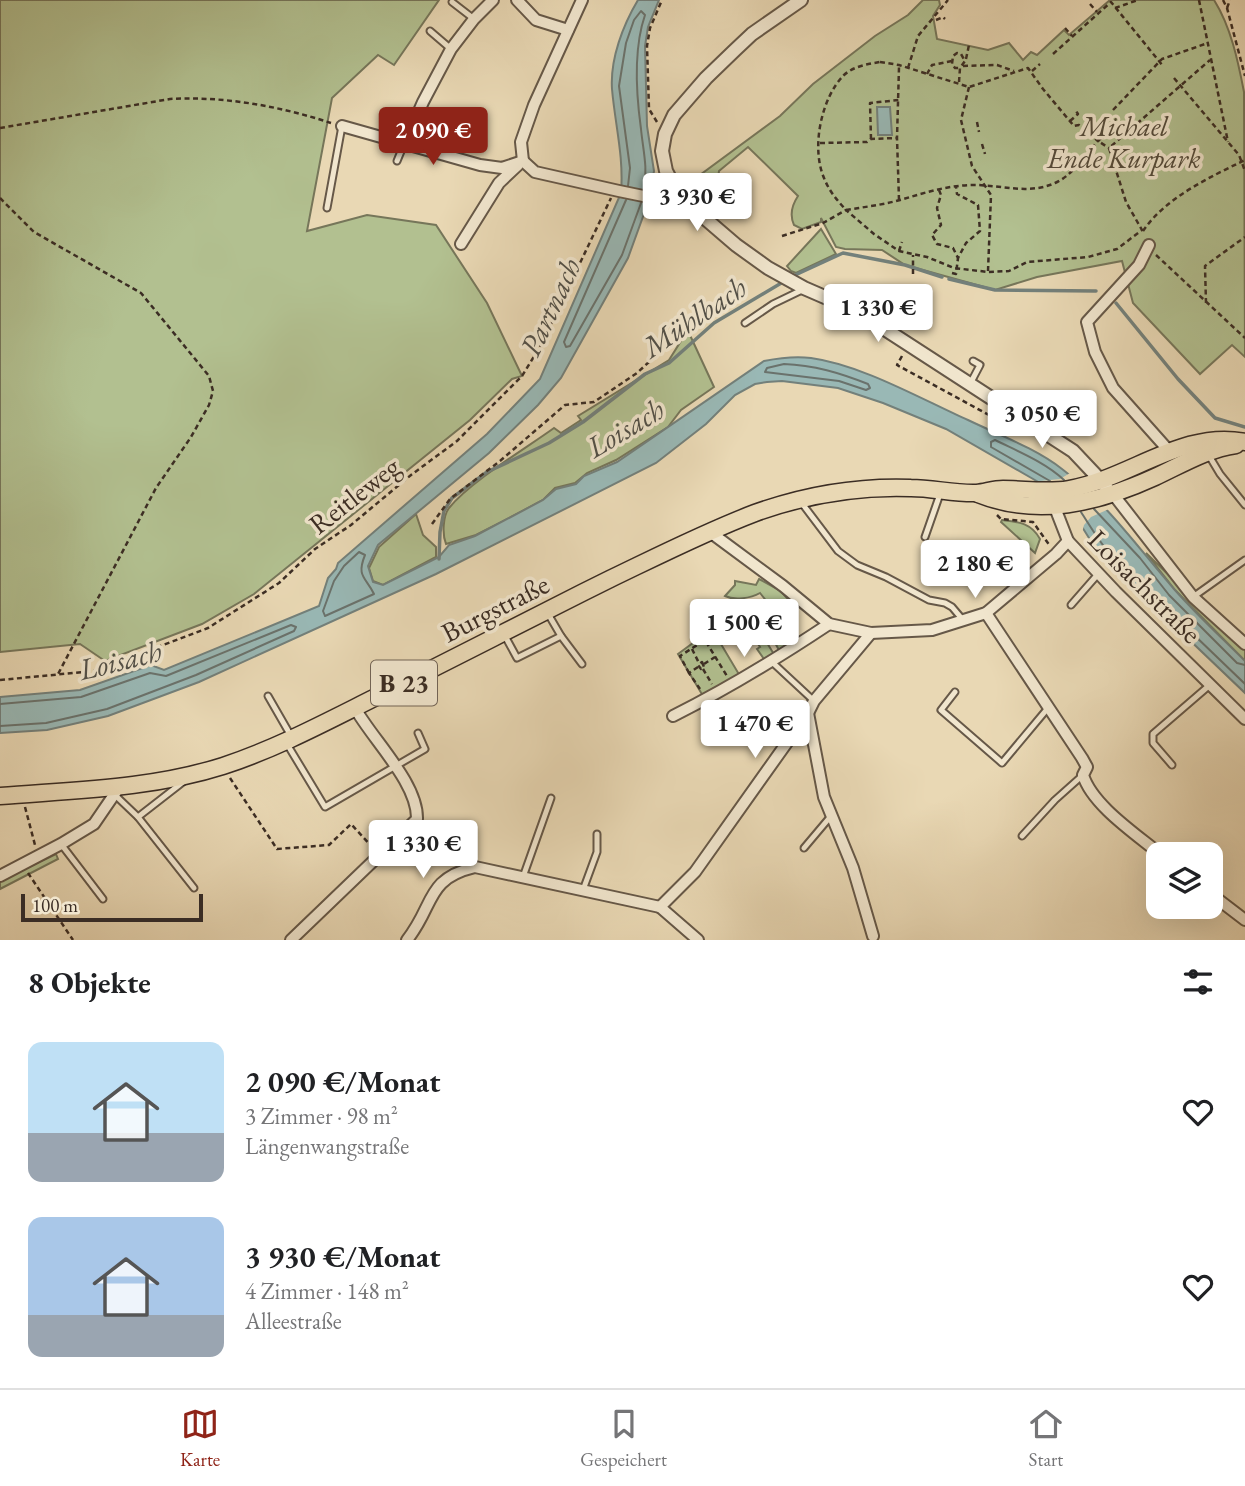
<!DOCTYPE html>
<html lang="de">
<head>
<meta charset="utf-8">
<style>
	:root { --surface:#fff; --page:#f6f6f6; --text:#202124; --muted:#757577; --line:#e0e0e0; --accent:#8f2418 }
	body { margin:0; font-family:"EB Garamond",serif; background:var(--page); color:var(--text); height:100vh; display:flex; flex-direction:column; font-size:26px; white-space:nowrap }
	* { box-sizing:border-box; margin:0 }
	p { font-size:23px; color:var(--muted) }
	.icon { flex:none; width:38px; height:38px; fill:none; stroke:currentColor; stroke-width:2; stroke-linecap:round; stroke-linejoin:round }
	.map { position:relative; height:940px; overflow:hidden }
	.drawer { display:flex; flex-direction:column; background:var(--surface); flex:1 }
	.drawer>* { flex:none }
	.buttons { position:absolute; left:1146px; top:842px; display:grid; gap:14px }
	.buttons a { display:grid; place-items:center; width:77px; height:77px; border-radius:14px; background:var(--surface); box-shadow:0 7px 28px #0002; font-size:35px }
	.scale { position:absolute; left:21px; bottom:18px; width:182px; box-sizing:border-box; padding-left:7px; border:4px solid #3b2d24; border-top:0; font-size:19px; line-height:24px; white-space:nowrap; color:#3b2d24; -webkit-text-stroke:5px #f1e6ce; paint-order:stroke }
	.price { position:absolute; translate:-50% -60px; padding:0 16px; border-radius:7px; background:#fff; color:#222; font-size:23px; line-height:46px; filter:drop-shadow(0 2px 4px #0008) }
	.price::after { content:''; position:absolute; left:50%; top:42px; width:21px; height:16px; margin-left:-10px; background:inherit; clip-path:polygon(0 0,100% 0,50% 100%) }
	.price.current { background:var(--accent); color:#fff }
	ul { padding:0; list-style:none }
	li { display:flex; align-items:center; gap:21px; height:175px; padding:0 28px }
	li span { display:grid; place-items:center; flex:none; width:196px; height:140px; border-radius:14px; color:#555 }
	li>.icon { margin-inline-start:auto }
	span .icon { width:84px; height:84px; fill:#fffc; stroke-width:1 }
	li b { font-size:30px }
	h2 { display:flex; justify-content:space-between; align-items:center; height:84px; padding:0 28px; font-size:30px }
	.tabs { display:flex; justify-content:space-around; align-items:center; height:98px; border-top:2px solid var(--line); background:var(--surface); font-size:19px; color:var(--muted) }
	.tabs a { display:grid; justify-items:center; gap:4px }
	.tabs .current { color:var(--accent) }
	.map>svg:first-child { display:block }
	.green { fill:#b2c090; stroke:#76765a; stroke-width:2 }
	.water { fill:#99b8b5; stroke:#73807b; stroke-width:2 }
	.pier { fill:#e9d8b4 }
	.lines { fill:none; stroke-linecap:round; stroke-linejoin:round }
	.shore { stroke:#6a726c; stroke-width:2 }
	.stream { stroke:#73807b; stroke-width:3.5 }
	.service-casing { stroke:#665848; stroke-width:9 }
	.minor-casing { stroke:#665848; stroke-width:14 }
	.tertiary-casing { stroke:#665848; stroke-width:16 }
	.primary-casing { stroke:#3b2d24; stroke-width:19 }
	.path { stroke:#3b2d24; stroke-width:2.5; stroke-dasharray:5 3.5; stroke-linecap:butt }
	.service { stroke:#f1e6ce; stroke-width:5 }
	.minor { stroke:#f1e6ce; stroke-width:10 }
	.tertiary { stroke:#f1e6ce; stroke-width:12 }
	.primary { stroke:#e9d8b4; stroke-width:16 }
	.labels { text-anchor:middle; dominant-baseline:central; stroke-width:7; stroke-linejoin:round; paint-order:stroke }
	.shield { fill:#f1e6ce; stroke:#726457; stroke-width:2 }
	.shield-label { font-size:26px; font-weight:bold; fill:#3b2d24 }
	.park-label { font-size:28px; font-style:italic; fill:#534a3a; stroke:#f1e6ce }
	.street-label { font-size:28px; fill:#3b2d24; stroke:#f1e6ce }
	.water-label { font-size:30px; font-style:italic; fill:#525048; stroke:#f1e6ce }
</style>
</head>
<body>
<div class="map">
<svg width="1245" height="940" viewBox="0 0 1245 940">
	<rect width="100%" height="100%" fill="#e9d8b4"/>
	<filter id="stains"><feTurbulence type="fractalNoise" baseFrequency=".00286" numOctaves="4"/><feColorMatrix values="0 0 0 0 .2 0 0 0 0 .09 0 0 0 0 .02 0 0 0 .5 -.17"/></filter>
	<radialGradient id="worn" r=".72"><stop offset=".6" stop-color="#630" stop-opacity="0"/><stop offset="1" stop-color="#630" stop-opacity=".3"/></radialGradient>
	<!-- green -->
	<g class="green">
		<polygon points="0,0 439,0 394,65 378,55 332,98 307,231 367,215 436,225 487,303 522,376 512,379 470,420 254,594 202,624 105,661 80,644 0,652"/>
		<path d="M 923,0 L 939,0 L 940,5 L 933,16 L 937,39 L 988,50 L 1009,43 L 1023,60 L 1031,52 L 1037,55 L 1064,30 L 1069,35 L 1110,0 L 1214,0 C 1231,27 1238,61 1244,92 L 1245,357 L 1232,345 L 1200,374 L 1133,303 L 1122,261 L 1037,277 L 995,290 L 905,265 L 882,250 L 845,249 L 836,247 L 821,218 L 821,222 L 802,229 L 794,225 C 789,214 792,205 798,196 L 748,147 L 719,171 L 717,185 L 727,196 L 712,207 L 700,195 L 696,181 L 700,175 L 780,116 L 813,84 L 875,36 L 908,15 Z"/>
		<polygon points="821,229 836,254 796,273 791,271 787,266"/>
		<path d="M 689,333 L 714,387 L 681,410 L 668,427 L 616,460 L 587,473 L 575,483 L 555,488 L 543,500 L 511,517 L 476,535 L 446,544 C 442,534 443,516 449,508 C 471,481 525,449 554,428 L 561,433 L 581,420 L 578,416 L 669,360 L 681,341 Z"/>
		<polygon points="416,514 423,535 436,547 436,557 383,585 373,581 369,568 379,547"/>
		<path d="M 1002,520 C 1019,522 1031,523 1040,539 L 1035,553 L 1001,522 Z"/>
		<polygon points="1146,553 1245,649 1245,661 1175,590"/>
		<path d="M 759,579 L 781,591 L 791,603 L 776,613 L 760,593 C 751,598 735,601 725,596 L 735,585 L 735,581 L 756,585 Z"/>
		<polygon points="776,618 791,645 780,652 766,626"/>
		<polygon points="758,628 775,656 766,662 757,649 760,647 754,638 749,640 746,634"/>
		<polygon points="712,629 740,676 703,696 678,654"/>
		<polygon points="56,854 58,859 0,889 0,881"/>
	</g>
	<!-- water -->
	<g class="water">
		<path d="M 638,0 L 659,0 L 648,27 L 645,46 L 647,126 L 654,171 L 649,200 L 628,258 L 561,378 L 538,405 L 489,453 L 378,545 L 368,566 L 373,582 L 383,585 L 439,557 L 449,545 L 475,536 L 543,500 L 556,489 L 576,484 L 584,476 L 617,462 L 764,361 C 779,358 795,356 811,358 C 862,365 921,399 968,420 C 999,435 1035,448 1062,469 C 1106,502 1139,549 1174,589 C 1196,614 1221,637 1245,661 L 1245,693 L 1135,588 L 1123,573 L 1119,574 L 1089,538 L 1072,511 L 1040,483 L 946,429 L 883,403 L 838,388 L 782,381 L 767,382 L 755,384 L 735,395 L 706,424 L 656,463 L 436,574 L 199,682 L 108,716 L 47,730 L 0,733 L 0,697 L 80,690 L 151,665 L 164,670 L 319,606 L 328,578 L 336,569 L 338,563 L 487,434 L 540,379 L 621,193 C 624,157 615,124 612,89 C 610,59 623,25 638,0 Z"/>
		<polygon points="877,107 890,107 892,135 878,135"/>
	</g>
	<!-- pier -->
	<polygon class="pier" points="1070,473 1109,509 1091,517 1084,525 1082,533 1056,498 1031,482 1060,479"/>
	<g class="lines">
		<!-- shore -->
		<g class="shore">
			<path d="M 628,186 L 630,168 L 619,86 L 626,43 L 634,20 L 641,11 L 645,15 C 633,50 636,93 641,129 C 643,150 648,168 644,189"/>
			<polyline points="626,200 564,342 566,347 570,346 622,255 641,203"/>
			<path d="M 784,364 C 814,365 840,373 868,384 L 870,388 L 866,390 L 839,381 L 765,372 L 767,368 Z"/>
			<path d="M 1050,481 L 991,447 L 991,442 L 995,440 C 1017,451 1045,462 1064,480"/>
			<polyline points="1094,509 1140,558 1169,595 1237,663 1245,665"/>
			<path d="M 1081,512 C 1092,529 1104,550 1119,564 C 1127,570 1134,575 1140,583 L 1245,684"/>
			<path d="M 359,552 L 365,555 C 356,577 366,577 374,594 L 325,616 L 323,611 L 334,581 L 344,566 Z"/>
			<polyline points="0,704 81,697 150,673 166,676 291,625 296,627 294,631 196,675 107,709 46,723 0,726"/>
		</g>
		<!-- stream -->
		<g class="stream">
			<polyline points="793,276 843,253 905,265 942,277"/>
			<polyline points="949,279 995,290 1096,291"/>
			<polyline points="1116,303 1178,379 1215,418 1245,427"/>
			<polyline points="439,559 440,532 444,511 452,498 487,472 549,443 583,422 645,374 669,363 714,323 783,282"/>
		</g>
		<defs>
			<g id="service">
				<polyline points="452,2 474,19"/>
				<polyline points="430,31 451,49"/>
				<polyline points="397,161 404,144"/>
				<polyline points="327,208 342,126"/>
				<polyline points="745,323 773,304 802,290"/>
				<polyline points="970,384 980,365 973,361"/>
				<polyline points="1208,454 1220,474 1245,505"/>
				<polyline points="801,502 838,551 857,565 886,577 929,600 945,603 952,607 963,620"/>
				<polyline points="925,537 940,494"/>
				<polyline points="1193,597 1245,560"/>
				<polyline points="1071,605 1099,573"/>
				<polyline points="547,612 561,636 582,664"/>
				<polyline points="505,636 517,658 561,636"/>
				<polyline points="772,662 814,701"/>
				<polyline points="955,692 941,710 1002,763 1048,708"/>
				<polyline points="268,696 291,736"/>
				<polyline points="287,744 325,807 425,749 418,733"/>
				<polyline points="1172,765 1153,743 1153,734 1211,684"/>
				<polyline points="115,795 138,817 183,782"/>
				<polyline points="138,817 194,888"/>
				<polyline points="1022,836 1055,800 1083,775"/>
				<polyline points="61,844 103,899"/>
				<polyline points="804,848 831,816"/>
				<polyline points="523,877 551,798"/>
				<polyline points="583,890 597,852 597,834"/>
			</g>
			<g id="minor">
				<polyline points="517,0 536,20 568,30"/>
				<polyline points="342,126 480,165 502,168 523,161"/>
				<polyline points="405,143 423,102 451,49 474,19 493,0"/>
				<polyline points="523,161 521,142 534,105 582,0"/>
				<polyline points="523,161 535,172 619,191 653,198 679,196"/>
				<polyline points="461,244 499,183 518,165"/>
				<polyline points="1149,245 1139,265 1087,322 1095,352 1113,388 1170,452"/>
				<polyline points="1113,494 1193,597 1245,644"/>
				<polyline points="1052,500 1068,541 1116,592 1245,719"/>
				<polyline points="710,532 783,586 829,624 871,633 932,630 986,613 1056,554 1068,541"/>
				<path d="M 986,613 L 1082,758 L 1087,767 L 1083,775 C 1092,805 1136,834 1160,854"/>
				<polyline points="808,713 824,797 853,868 873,936"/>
				<path d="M 673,716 C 727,689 778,658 829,624"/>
				<polyline points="0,876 61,844 94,824 120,786"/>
				<polyline points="1211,894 1245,920"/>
				<polyline points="660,907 695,872 808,713 814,701 871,633"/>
				<polyline points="660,907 698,940"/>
				<path d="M 291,940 L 417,819 C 418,783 372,739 355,708"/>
				<path d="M 407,940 C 435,905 425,879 475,867 L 660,907"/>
			</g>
			<polyline id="tertiary" points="801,0 752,34 735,50 706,78 674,115 665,134 662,151 666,171 679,196 736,245 768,268 804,288 857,311 1073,451 1106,486"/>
			<g id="primary">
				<path d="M 978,494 C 1038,518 1098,503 1155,477 C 1181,465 1207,449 1236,445"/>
				<path d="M 0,796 C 74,790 151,789 223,766 C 275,749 324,723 374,698 C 453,659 531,618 610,579 C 658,556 705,532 755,513 C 805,495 857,486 911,488 C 933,488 955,494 977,493 C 986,492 994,489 1003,489 C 1025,489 1047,493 1069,489 C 1129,479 1183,429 1245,442"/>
			</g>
		</defs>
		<!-- service casing -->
		<use href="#service" class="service-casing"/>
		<!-- minor casing -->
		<use href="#minor" class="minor-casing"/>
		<!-- tertiary casing -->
		<use href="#tertiary" class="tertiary-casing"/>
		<!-- primary casing -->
		<use href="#primary" class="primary-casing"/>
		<!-- path -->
		<g class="path">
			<polyline points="1199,0 1228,142"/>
			<polyline points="1223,0 1227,8 1245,76"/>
			<polyline points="1090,4 1097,12"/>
			<polyline points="1115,8 1138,0"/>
			<polyline points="1227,8 1230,0"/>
			<polyline points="936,20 943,17 945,19"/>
			<polyline points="1065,28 1072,36"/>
			<polyline points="1053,54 1111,2 1163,66"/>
			<polyline points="966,59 969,45"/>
			<path d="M 880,62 L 899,65 L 969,87 L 1028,68 L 1043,89 L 1074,126 L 1079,125 L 1098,141 C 1085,155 1072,176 1055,183 C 1028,195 1002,185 974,185 C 948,185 924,193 900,200 C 882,205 864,207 846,210 C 837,200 829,191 824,178 C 811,148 821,98 844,75 C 854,66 868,64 880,62 Z"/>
			<polyline points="963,66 997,65 1014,71"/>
			<polyline points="908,68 918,36 948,0"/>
			<polyline points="1032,71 1040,64"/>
			<polyline points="927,74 932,65 952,61"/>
			<polyline points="1174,78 1239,155 1245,171"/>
			<polyline points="959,82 960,68 965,61 961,54 957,53 953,56 952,64 955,68 960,68"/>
			<polyline points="969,87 961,120 972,166 991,195 988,271"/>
			<polyline points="1113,110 1162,59 1208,43"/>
			<polyline points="1070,121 1078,114 1076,111"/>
			<polyline points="657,122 649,109 647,46 650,28 662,0"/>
			<polyline points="977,122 979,132"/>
			<path d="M 0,128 L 170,99 C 224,96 279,106 331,123"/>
			<polyline points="1108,132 1098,141 1109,148"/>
			<polyline points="871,139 870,103 899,100"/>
			<polyline points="820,143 867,142 871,139 896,138"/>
			<polyline points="982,144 985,154"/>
			<polyline points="939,190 941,195 937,208 941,225 932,235 937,244 953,248 958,258 966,243 980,231 978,205 957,194 956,187"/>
			<polyline points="0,198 34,232 141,293 209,376 213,391 209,405 191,437 156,488 57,676"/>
			<polyline points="899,200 897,138 899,67"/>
			<path d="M 1143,231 C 1165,198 1210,177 1245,160"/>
			<polyline points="782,236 823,223 846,210 874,234 899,251 927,257 954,268 988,272 1009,271 1027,262 1088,257 1117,249 1142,230 1126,202 1109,148 1210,60"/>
			<polyline points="899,251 902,242"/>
			<polyline points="1156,255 1245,338"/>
			<polyline points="952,273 956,274 958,258"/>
			<polyline points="913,274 913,255"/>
			<polyline points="1206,303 1205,266 1245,237"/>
			<polyline points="902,356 897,365 1011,427"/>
			<polyline points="997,515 1001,519 1033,522 1050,546"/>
			<polyline points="432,524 450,499 500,461 565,405 594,402 637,373 662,350 664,325"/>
			<polyline points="758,626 772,646"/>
			<polyline points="767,639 781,630"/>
			<polyline points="692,649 699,663"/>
			<polygon points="702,662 704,667 701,669 698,665"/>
			<polyline points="704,664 715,657"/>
			<polyline points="698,667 689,673 700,689"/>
			<polyline points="703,669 712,684"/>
			<polyline points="689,673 680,656 705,640 727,676"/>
			<polyline points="0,680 94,671 208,628 279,583 315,549 351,525 411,475 457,441 522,376 541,345 611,198"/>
			<polyline points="230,778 277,849 329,845 351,824 373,848"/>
			<polyline points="25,807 35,845"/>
			<polyline points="422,828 433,849 448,864"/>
			<polyline points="28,873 73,940"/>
		</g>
		<!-- service -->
		<use href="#service" class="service"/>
		<!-- minor -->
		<use href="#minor" class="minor"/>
		<!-- tertiary -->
		<use href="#tertiary" class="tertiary"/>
		<!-- primary -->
		<use href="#primary" class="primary"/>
	</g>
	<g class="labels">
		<!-- shield labels -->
		<rect class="shield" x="371" y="660.5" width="66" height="45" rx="5"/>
		<g class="shield-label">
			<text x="404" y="683">B 23</text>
		</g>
		<!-- park labels -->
		<g class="park-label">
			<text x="1124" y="126">Michael<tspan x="1124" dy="32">Ende Kurpark</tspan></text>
		</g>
		<!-- street labels -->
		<g class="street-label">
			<text transform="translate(354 495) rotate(-38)">Reitleweg</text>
			<text transform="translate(1145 586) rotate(45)">Loisachstraße</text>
			<text transform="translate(495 608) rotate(-27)">Burgstraße</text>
		</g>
		<!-- water labels -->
		<g class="water-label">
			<text transform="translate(550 307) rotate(-65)">Partnach</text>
			<text transform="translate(694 317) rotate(-34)">Mühlbach</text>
			<text transform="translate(625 428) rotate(-31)">Loisach</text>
			<text transform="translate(120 660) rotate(-14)">Loisach</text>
		</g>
	</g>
	<rect width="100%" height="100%" filter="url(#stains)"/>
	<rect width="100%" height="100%" fill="url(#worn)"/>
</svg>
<div class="buttons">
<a><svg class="icon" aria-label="layers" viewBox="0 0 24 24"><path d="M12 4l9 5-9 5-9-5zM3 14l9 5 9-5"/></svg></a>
</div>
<div class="scale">100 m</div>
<b class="price current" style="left:433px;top:167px">2 090 €</b>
<b class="price" style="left:697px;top:233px">3 930 €</b>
<b class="price" style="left:878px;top:344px">1 330 €</b>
<b class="price" style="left:1042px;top:450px">3 050 €</b>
<b class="price" style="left:975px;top:600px">2 180 €</b>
<b class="price" style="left:744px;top:659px">1 500 €</b>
<b class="price" style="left:755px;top:760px">1 470 €</b>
<b class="price" style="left:423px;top:880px">1 330 €</b>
</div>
<section class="drawer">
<h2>8 Objekte<svg class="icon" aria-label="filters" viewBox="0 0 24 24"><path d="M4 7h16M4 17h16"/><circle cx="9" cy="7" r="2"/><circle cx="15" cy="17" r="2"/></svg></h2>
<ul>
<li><span style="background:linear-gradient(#bfe0f5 65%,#9aa5b1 0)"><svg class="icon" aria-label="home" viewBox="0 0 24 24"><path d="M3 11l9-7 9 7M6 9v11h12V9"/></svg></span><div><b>2 090 €/Monat</b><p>3 Zimmer · 98 m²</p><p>Längenwangstraße</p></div><svg class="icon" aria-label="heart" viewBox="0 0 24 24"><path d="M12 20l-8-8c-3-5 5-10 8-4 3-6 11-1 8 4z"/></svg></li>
<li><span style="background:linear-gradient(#a9c7e8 70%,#9aa5b1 0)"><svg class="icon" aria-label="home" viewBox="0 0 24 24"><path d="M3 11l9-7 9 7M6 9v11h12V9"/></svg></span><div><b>3 930 €/Monat</b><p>4 Zimmer · 148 m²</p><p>Alleestraße</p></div><svg class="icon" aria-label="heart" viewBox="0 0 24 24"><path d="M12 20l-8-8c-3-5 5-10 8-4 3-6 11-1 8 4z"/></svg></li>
</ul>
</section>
<nav class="tabs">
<a class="current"><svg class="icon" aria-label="map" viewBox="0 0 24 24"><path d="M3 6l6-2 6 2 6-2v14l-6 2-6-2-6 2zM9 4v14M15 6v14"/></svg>Karte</a>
<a><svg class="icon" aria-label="saved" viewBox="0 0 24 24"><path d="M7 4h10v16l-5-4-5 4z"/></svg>Gespeichert</a>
<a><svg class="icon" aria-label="home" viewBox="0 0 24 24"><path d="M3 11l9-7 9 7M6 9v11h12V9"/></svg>Start</a>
</nav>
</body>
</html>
